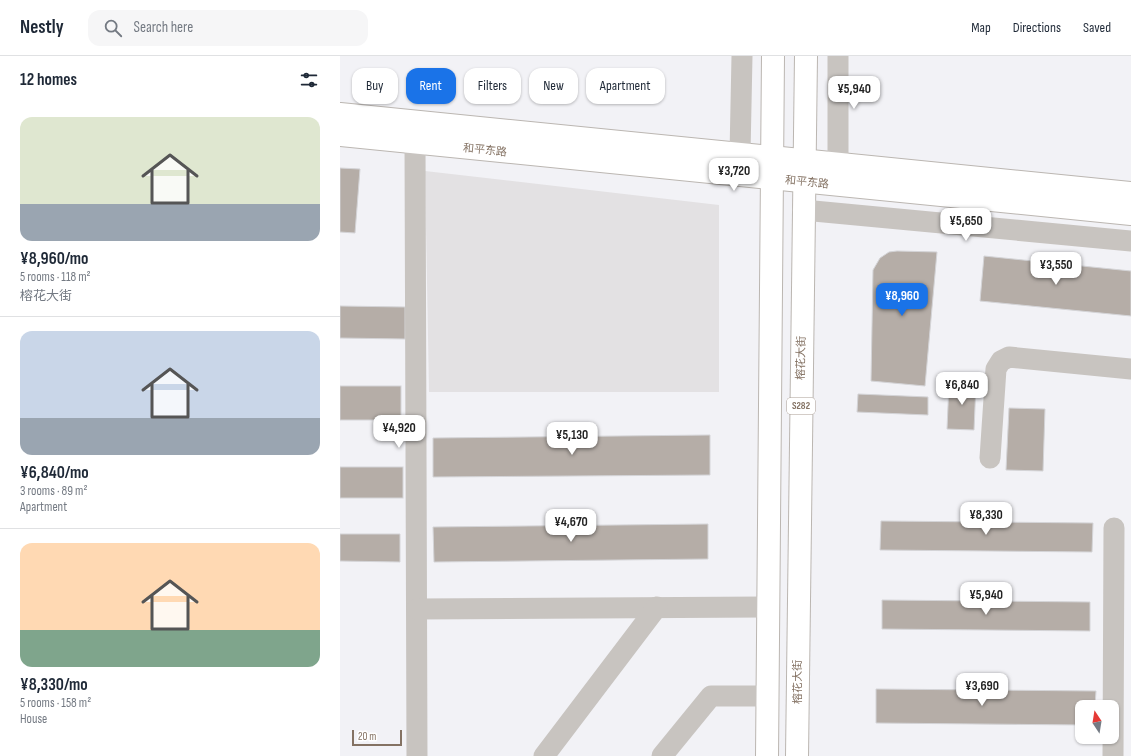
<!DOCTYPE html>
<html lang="en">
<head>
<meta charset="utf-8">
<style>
	:root { --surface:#fff; --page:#f6f6f7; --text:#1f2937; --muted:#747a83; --line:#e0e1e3; --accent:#1a73e8 }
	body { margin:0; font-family:"Sofia Sans Condensed","Noto Sans SC",sans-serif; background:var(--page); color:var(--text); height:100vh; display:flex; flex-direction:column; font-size:15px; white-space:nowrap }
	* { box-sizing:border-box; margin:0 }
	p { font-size:13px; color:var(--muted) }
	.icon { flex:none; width:22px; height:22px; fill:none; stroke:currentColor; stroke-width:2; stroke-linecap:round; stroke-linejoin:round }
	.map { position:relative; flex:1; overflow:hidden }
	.panel { display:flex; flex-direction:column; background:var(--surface); width:340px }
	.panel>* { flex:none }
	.banner { position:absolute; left:12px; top:12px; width:380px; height:36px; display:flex; gap:8px }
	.needle { width:26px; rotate:348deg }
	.tools { position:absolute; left:735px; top:644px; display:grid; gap:8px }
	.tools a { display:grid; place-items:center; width:44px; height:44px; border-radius:8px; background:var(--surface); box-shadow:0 1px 3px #0004; font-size:20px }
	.scale { position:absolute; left:12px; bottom:10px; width:50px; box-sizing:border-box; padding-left:4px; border:2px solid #847263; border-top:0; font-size:11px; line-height:14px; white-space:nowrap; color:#847263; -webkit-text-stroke:3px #fff; paint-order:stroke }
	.price { position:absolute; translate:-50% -34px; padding:0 9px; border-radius:8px; background:#fff; color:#222; font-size:13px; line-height:26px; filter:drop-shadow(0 1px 2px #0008) }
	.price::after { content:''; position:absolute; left:50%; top:24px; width:12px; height:9px; margin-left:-6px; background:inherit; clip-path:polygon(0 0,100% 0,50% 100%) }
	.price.on { background:var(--accent); color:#fff }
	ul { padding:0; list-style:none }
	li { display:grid; align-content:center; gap:8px; height:212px; padding:0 20px }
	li+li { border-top:1px solid var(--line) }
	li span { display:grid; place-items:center; height:124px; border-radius:12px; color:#555 }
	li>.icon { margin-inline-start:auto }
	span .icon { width:72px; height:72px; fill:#fffc; stroke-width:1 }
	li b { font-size:17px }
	h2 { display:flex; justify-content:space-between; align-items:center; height:48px; padding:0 20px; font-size:17px }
	.tag { padding:0 14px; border-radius:12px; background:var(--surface); box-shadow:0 1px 3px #0004; font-size:14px; line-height:36px }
	.tag.on { background:var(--accent); color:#fff }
	header { display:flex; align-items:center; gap:24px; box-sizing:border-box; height:56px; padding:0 20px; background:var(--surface); border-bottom:1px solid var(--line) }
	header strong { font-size:19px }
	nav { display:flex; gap:22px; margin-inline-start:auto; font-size:14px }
	.search { width:280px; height:36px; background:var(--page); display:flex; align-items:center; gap:10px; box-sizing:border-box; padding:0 14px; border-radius:12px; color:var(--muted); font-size:15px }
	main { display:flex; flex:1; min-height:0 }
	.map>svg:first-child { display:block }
	.built { fill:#e3e1e3 }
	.building { fill:#b5ada7; stroke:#d4d4d7 }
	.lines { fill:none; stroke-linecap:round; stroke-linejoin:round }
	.major-casing { stroke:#bbb6b1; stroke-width:24 }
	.minor { stroke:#c8c4c0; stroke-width:21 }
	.major { stroke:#fff; stroke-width:22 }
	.labels { text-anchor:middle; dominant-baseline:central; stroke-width:4; stroke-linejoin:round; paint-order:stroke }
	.shield { fill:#fff; stroke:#a99c92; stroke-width:1 }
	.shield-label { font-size:10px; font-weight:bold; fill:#847263 }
	.street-label { font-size:11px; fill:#847263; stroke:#fff }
</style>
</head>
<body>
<header>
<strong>Nestly</strong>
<div class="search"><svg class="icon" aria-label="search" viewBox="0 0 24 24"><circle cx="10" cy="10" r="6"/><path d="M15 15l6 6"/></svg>Search here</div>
<nav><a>Map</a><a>Directions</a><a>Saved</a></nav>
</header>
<main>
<section class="panel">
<h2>12 homes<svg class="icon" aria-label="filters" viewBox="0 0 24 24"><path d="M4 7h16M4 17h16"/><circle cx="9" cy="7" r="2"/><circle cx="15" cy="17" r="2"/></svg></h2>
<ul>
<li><span style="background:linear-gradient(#dfe7d0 70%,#9aa5b1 0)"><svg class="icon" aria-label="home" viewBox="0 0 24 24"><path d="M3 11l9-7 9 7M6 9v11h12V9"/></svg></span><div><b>¥8,960/mo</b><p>5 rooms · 118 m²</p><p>榕花大街</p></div></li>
<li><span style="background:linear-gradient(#c9d6e8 70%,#9aa5b1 0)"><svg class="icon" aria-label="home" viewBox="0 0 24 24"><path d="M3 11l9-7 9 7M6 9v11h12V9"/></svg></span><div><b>¥6,840/mo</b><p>3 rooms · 89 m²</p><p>Apartment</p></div></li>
<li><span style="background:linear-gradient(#ffd9b3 70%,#7fa58c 0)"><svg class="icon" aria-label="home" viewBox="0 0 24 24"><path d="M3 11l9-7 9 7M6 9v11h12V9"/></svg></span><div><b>¥8,330/mo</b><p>5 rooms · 158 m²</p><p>House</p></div></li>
</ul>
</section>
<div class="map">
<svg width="791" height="700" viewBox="0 0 791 700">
	<rect width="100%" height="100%" fill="#f2f2f6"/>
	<!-- built -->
	<polygon class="built" points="85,115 379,149 379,336 89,336"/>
	<!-- building -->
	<g class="building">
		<polygon points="0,112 20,113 15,177 0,176"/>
		<polygon points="557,195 597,196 585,330 531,325 533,214 540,202 549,196"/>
		<polygon points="644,200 791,215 791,260 640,245"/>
		<polygon points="0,250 65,251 65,283 0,282"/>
		<polygon points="609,327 636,328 634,374 607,373"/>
		<rect x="0" y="330" width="61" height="34"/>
		<polygon points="518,338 588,341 588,359 517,356"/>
		<polygon points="669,352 705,353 703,415 666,414"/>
		<polygon points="370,379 370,419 93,421 93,382"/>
		<rect x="0" y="411" width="63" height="31"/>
		<polygon points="541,465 753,467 752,496 540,494"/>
		<polygon points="368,468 368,503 94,506 93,471"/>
		<polygon points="0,478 60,478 60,506 0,505"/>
		<polygon points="542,544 750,546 750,575 542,573"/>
		<polygon points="536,633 756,635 755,651 742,651 742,669 536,667"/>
	</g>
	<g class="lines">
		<defs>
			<g id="major">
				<polyline points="0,58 791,137"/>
				<polyline points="0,79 791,158"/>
				<polyline points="427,700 433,0"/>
				<polyline points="457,700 466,0"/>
			</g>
		</defs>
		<!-- major casing -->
		<use href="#major" class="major-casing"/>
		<!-- minor -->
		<g class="minor">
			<polyline points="75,87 77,700"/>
			<polyline points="400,98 402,0"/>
			<polyline points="498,108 498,0"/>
			<polyline points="463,154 791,185"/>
			<polyline points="650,402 656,313 661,305 669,301 791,313"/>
			<polyline points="77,553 428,551"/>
			<polyline points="204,700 317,551"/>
			<polyline points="322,700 371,640 427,640"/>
			<polyline points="773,700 774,472"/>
		</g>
		<!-- major -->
		<use href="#major" class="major"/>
	</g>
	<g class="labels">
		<!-- shield labels -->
		<rect class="shield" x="447" y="342" width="28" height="16" rx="3"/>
		<g class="shield-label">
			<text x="461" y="350">S282</text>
		</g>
		<!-- street labels -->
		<g class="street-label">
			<text transform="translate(145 94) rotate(6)">和平东路</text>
			<text transform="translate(467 126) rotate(6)">和平东路</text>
			<text transform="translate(461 302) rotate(-89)">榕花大街</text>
			<text transform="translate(457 626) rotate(-90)">榕花大街</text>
		</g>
	</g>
</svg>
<div class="tools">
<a><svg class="needle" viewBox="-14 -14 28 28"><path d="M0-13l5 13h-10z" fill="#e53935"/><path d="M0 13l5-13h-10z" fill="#747a83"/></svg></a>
</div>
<div class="scale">20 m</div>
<b class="price" style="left:514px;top:54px">¥5,940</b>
<b class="price" style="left:394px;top:136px">¥3,720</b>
<b class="price" style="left:626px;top:186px">¥5,650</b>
<b class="price" style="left:716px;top:230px">¥3,550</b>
<b class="price on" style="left:562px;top:261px">¥8,960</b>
<b class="price" style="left:622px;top:350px">¥6,840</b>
<b class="price" style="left:59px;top:393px">¥4,920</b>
<b class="price" style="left:232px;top:400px">¥5,130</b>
<b class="price" style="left:646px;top:480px">¥8,330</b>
<b class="price" style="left:231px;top:487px">¥4,670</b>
<b class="price" style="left:646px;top:560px">¥5,940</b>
<b class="price" style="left:642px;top:651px">¥3,690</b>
<div class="banner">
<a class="tag">Buy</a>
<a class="tag on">Rent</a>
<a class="tag">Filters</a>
<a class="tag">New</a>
<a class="tag">Apartment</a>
</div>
</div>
</main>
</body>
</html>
